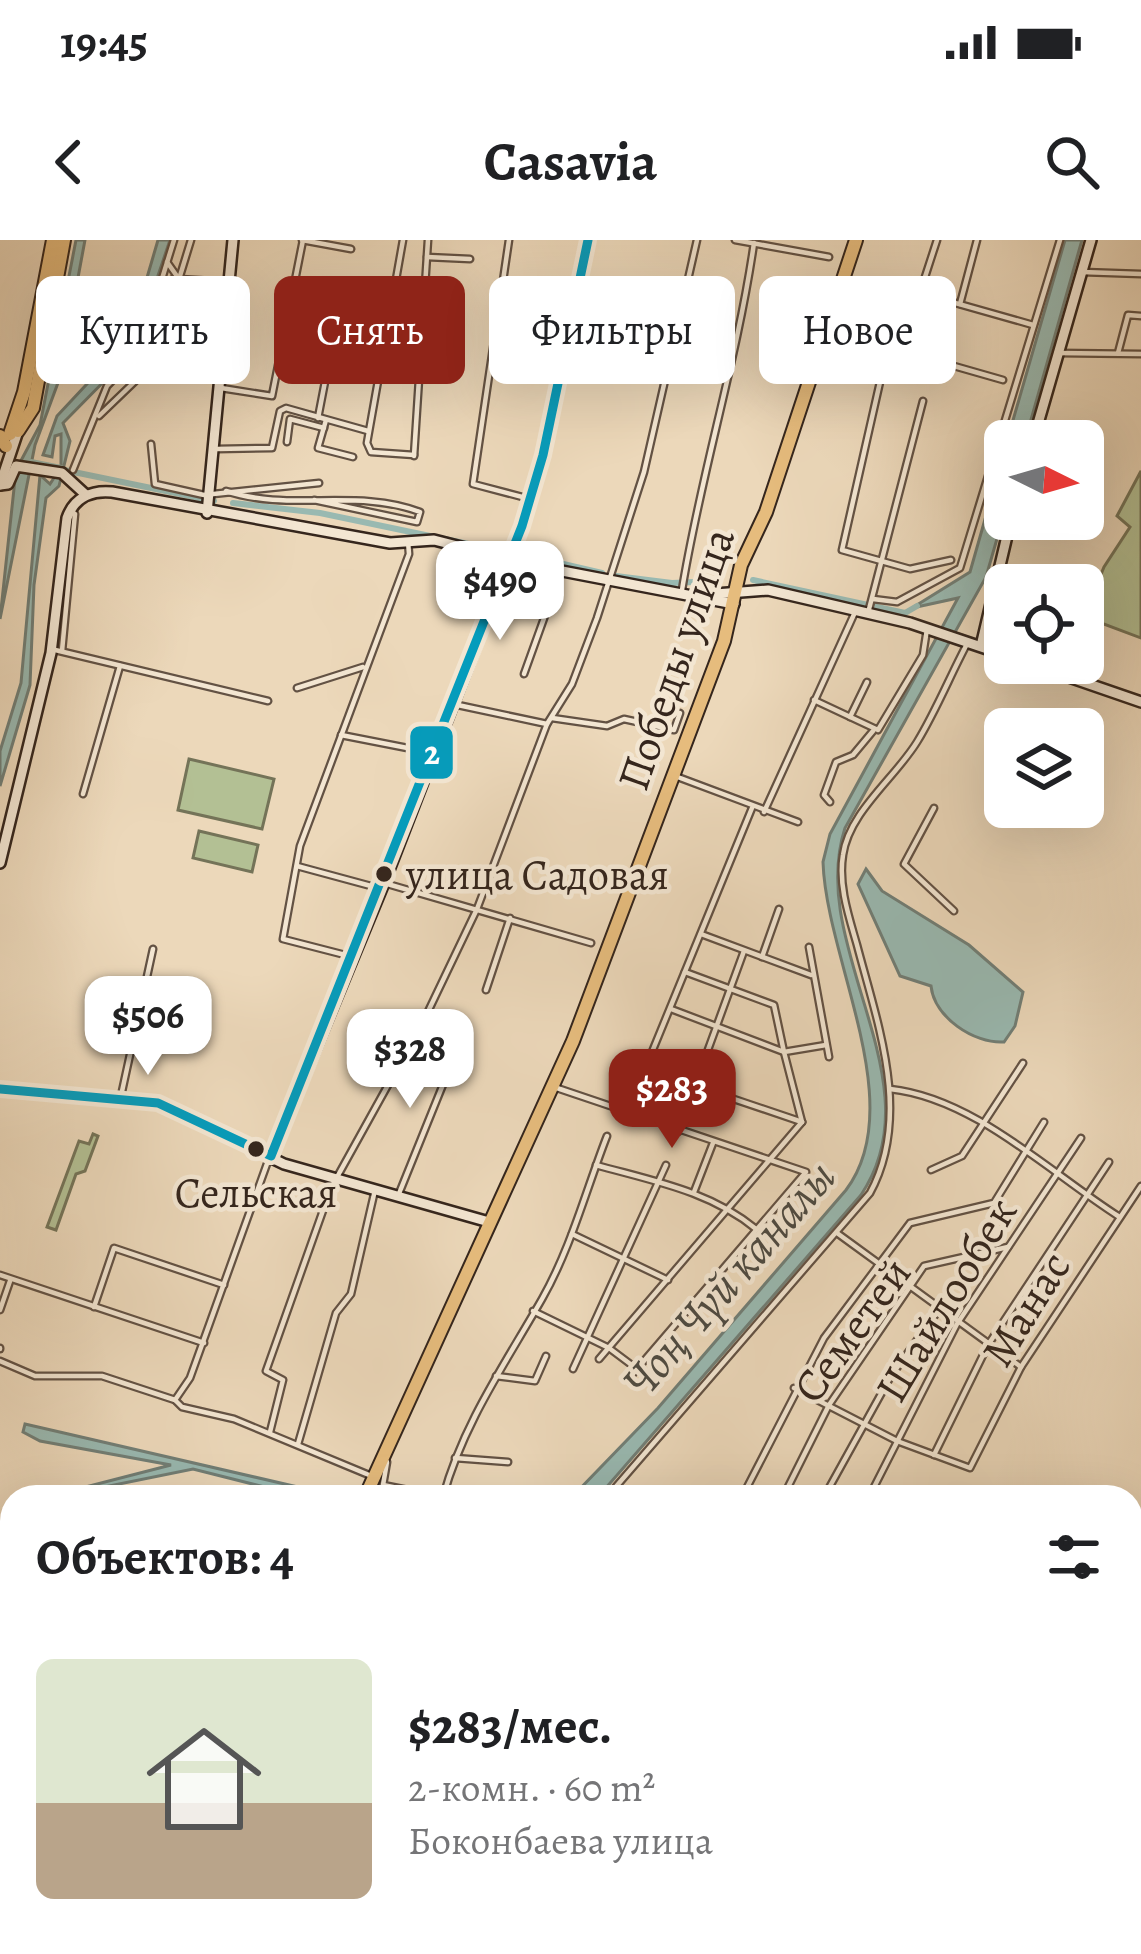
<!DOCTYPE html>
<html lang="ru">
<head>
<meta charset="utf-8">
<style>
	:root { --surface:#fff; --page:#f2f2f2; --text:#202124; --muted:#757577; --accent:#8f2418 }
	body { margin:0; font-family:Alegreya,serif; background:var(--page); color:var(--text); height:100vh; display:flex; flex-direction:column; font-size:45px; white-space:nowrap }
	* { box-sizing:border-box; margin:0 }
	p { font-size:39px; color:var(--muted) }
	.icon { flex:none; width:66px; height:66px; fill:none; stroke:currentColor; stroke-width:2; stroke-linecap:round; stroke-linejoin:round }
	.map { position:relative; flex:1; overflow:hidden }
	.panel { position:absolute; left:0px; top:1245px; width:1143px; height:471px; display:flex; flex-direction:column; background:var(--surface); border-radius:36px 36px 0 0; box-shadow:0 12px 48px #0002 }
	.panel>* { flex:none }
	.hud { position:absolute; left:36px; top:36px; width:1071px; height:108px; display:flex; gap:24px }
	.needle { width:78px; rotate:95deg }
	.fabs { position:absolute; left:984px; top:180px; display:grid; gap:24px }
	.fabs a { display:grid; place-items:center; width:120px; height:120px; border-radius:18px; background:var(--surface); box-shadow:0 12px 48px #0002; font-size:60px }
	.price { position:absolute; translate:-50% -102px; padding:0 27px; border-radius:24px; background:#fff; color:#222; font-size:39px; line-height:78px; filter:drop-shadow(0 3px 6px #0008) }
	.price::after { content:''; position:absolute; left:50%; top:72px; width:36px; height:27px; margin-left:-18px; background:inherit; clip-path:polygon(0 0,100% 0,50% 100%) }
	.price.on { background:var(--accent); color:#fff }
	ul { padding:0; list-style:none }
	li { display:flex; align-items:center; gap:36px; height:300px; padding:0 36px }
	li span { display:grid; place-items:center; flex:none; width:336px; height:240px; border-radius:18px; color:#555 }
	li>.icon { margin-inline-start:auto }
	span .icon { width:144px; height:144px; fill:#fffc; stroke-width:1 }
	li b { font-size:51px }
	h2 { display:flex; justify-content:space-between; align-items:center; height:144px; padding:0 36px; font-size:51px }
	.pill { padding:0 42px; border-radius:18px; background:var(--surface); box-shadow:0 12px 48px #0002; font-size:42px; line-height:108px }
	.pill.on { background:var(--accent); color:#fff }
	.status { display:flex; justify-content:space-between; align-items:center; height:84px; padding:0 60px; background:var(--surface); direction:ltr }
	.status svg { height:33px; fill:currentColor }
	header { display:flex; justify-content:space-between; align-items:center; height:156px; padding:0 36px; background:var(--surface); font-size:54px; font-weight:700 }
	.map>svg:first-child { display:block }
	.green { fill:#b3c094; stroke:#747358; stroke-width:3 }
	.water { fill:#99b9b1; stroke:#717e76; stroke-width:3 }
	.lines { fill:none; stroke-linecap:round; stroke-linejoin:round }
	.canal { stroke:#99b9b1; stroke-width:6 }
	.street-casing { stroke:#635244; stroke-width:9 }
	.secondary-casing { stroke:#35261d; stroke-width:14 }
	.primary-casing { stroke:#35261d; stroke-width:16 }
	.street { stroke:#f3e6d2; stroke-width:4.5 }
	.secondary { stroke:#f3e6d2; stroke-width:9 }
	.primary { stroke:#e6bc7d; stroke-width:12 }
	.bus-1-casing { stroke:#f3e6d2; stroke-width:18 }
	.bus-1 { stroke:#059cbc; stroke-width:9 }
	.bus-dot { fill:#35261d; stroke:#f3e6d2; stroke-width:4.5 }
	.labels { text-anchor:middle; dominant-baseline:central; stroke-width:9; stroke-linejoin:round; paint-order:stroke }
	.bus-label { font-size:42px; fill:#35261d; stroke:#f3e6d2; text-anchor:start }
	.street-label { font-size:45px; fill:#35261d; stroke:#f3e6d2 }
	.water-label { font-size:48px; font-style:italic; fill:#4e4b42; stroke:#f3e6d2 }
	.line-badge { stroke:#f3e6d2; stroke-width:4.5 }
	.badge-label { font-size:33px; text-anchor:middle; font-weight:bold; fill:#fff }
</style>
</head>
<body>
<div class="status"><b>19:45</b><svg viewBox="0 0 49 12"><path d="M0 12V9h3v3zM5 12V6h3v6zM10 12V3h3v9zM15 12V0h3v12zM26 1h20v11H26zM47 4h2v5h-2z"/></svg></div>
<header><svg class="icon" aria-label="back" viewBox="0 0 24 24"><path d="M15 5l-7 7 7 7"/></svg>Casavia<svg class="icon" aria-label="search" viewBox="0 0 24 24"><circle cx="10" cy="10" r="6"/><path d="M15 15l6 6"/></svg></header>
<div class="map">
<svg width="1141" height="1714" viewBox="0 0 1141 1714">
	<rect width="100%" height="100%" fill="#ecd8ba"/>
	<filter id="stains"><feTurbulence type="fractalNoise" baseFrequency=".00167" numOctaves="4"/><feColorMatrix values="0 0 0 0 .2 0 0 0 0 .09 0 0 0 0 .02 0 0 0 .5 -.17"/></filter>
	<radialGradient id="worn" r=".72"><stop offset=".6" stop-color="#630" stop-opacity="0"/><stop offset="1" stop-color="#630" stop-opacity=".3"/></radialGradient>
	<!-- green -->
	<g class="green">
		<polygon points="1141,231 1141,398 1101,383 1088,366 1104,327 1130,287 1117,276"/>
		<polygon points="189,519 274,539 262,589 178,570"/>
		<polygon points="199,591 258,605 252,632 193,618"/>
		<polygon points="93,894 98,896 85,931 76,934 56,990 47,987 79,901 89,904"/>
	</g>
	<!-- water -->
	<g class="water">
		<polygon points="76,0 85,0 59,140 35,205 0,379 16,230 40,185"/>
		<polygon points="158,0 170,0 132,113 63,183 70,201 59,246 46,258 34,345 30,445 0,546 0,511 21,443 40,235 50,244 61,227 61,194 55,196 52,217 43,215 57,176 129,99"/>
		<polygon points="1065,0 1082,0 1025,201 1007,201"/>
		<path d="M 1005,209 L 1005,271 L 986,337 L 845,588 C 806,708 938,841 861,955 L 598,1257 L 572,1257 L 658,1168 L 846,950 C 910,865 826,720 823,622 L 830,594 L 958,358 L 912,368 L 970,332 Z"/>
		<path d="M 866,629 L 882,651 L 969,705 L 1023,752 L 1015,786 L 1004,802 C 974,804 934,777 931,746 L 900,736 L 858,644 Z"/>
		<polygon points="25,1184 328,1254 350,1256 304,1257 193,1229 65,1255 53,1251 54,1247 74,1250 171,1225 40,1201 23,1192"/>
	</g>
	<g class="lines">
		<!-- canal -->
		<g class="canal">
			<polyline points="31,222 61,228"/>
			<polyline points="64,230 214,261"/>
			<polyline points="233,263 320,273 497,310"/>
			<polyline points="516,313 602,333"/>
			<polyline points="616,336 672,343 718,341"/>
			<polyline points="753,340 905,373 917,366"/>
		</g>
		<defs>
			<g id="street">
				<polyline points="302,0 351,9"/>
				<polyline points="403,0 367,203 371,212 414,215"/>
				<polyline points="509,0 473,244 530,259"/>
				<polyline points="735,0 829,17"/>
				<polyline points="427,17 470,19"/>
				<polyline points="167,22 179,39 229,42"/>
				<polyline points="1082,32 1141,34"/>
				<polyline points="920,53 1033,85"/>
				<polyline points="157,57 173,39"/>
				<polyline points="574,63 678,84"/>
				<polyline points="960,64 977,0"/>
				<polyline points="828,90 1003,140"/>
				<polyline points="879,105 880,142 842,310 910,329 951,320"/>
				<polyline points="901,111 937,0"/>
				<polyline points="1058,113 1141,114"/>
				<polyline points="1118,113 1128,75 1141,76"/>
				<polyline points="342,115 340,122 378,129"/>
				<polyline points="221,148 272,156 303,0"/>
				<polyline points="99,176 153,124 191,0"/>
				<polyline points="318,178 329,121"/>
				<polyline points="326,180 318,208 353,217"/>
				<polyline points="287,202 290,179 324,188"/>
				<polyline points="151,204 155,244 204,255 319,243"/>
				<polyline points="217,209 272,208 280,171 286,168 368,191"/>
				<polyline points="414,216 428,0"/>
				<polyline points="73,230 107,146 139,113 174,0"/>
				<path d="M 226,251 C 289,272 358,248 420,272 L 417,282 L 314,260"/>
				<path d="M 682,350 C 701,233 737,121 754,3"/>
				<polyline points="873,359 897,362 960,328 1060,0"/>
				<polyline points="868,373 923,161"/>
				<polyline points="51,409 268,461"/>
				<polyline points="62,411 75,274 70,271"/>
				<polyline points="524,434 561,331"/>
				<polyline points="297,448 363,427"/>
				<polyline points="814,460 878,490 923,415 927,389"/>
				<polyline points="453,464 547,484"/>
				<polyline points="850,477 867,442"/>
				<polyline points="552,478 607,486 624,479 674,490 680,473"/>
				<polyline points="341,495 433,513"/>
				<polyline points="675,536 798,582"/>
				<polyline points="83,554 120,426"/>
				<polyline points="830,562 824,555 836,522 853,515 873,491"/>
				<polyline points="752,568 645,829 802,882"/>
				<polyline points="934,568 904,624 954,671"/>
				<polyline points="764,572 856,370"/>
				<polyline points="297,626 382,649"/>
				<polyline points="384,643 591,703"/>
				<polyline points="701,694 811,735"/>
				<polyline points="809,707 829,817"/>
				<polyline points="353,717 283,699 300,606 409,314 408,301"/>
				<polyline points="762,717 779,669"/>
				<polyline points="486,750 510,678"/>
				<polyline points="671,769 784,812 774,765 685,732"/>
				<polyline points="554,847 806,932 631,1136"/>
				<path d="M 890,849 C 974,858 1049,932 1118,976"/>
				<polyline points="121,856 153,709"/>
				<polyline points="802,882 784,812 826,805"/>
				<polyline points="678,892 744,711"/>
				<polyline points="268,921 190,1138 175,1160 182,1167 234,1179 369,1235"/>
				<path d="M 596,925 C 653,941 710,951 756,989"/>
				<polyline points="931,930 962,916 1023,823"/>
				<polyline points="694,952 713,903"/>
				<polyline points="398,956 461,800"/>
				<polyline points="837,993 1021,1127"/>
				<polyline points="572,994 668,1040"/>
				<polyline points="0,1035 204,1103"/>
				<polyline points="94,1067 114,1008 224,1045"/>
				<polyline points="0,1070 10,1041"/>
				<polyline points="533,1071 609,1108 637,1129"/>
				<polyline points="0,1108 0,1109"/>
				<polyline points="599,1119 802,882"/>
				<polyline points="0,1121 35,1136 102,1136 175,1160"/>
				<polyline points="573,1129 666,925"/>
				<polyline points="496,1136 535,1141 546,1116"/>
				<polyline points="794,1148 897,1201 970,1228 1021,1127 1141,946"/>
				<polyline points="270,1192 283,1140 266,1131 331,948 424,780 477,669 547,484 572,444 597,378 644,232 697,0"/>
				<polyline points="298,1204 336,1073 351,1054 375,950"/>
				<polyline points="934,1215 988,1105 1109,922"/>
				<polyline points="455,1218 508,1222"/>
				<polyline points="387,1222 383,1245 442,1257"/>
				<path d="M 443,1257 C 463,1184 505,1124 542,1059 C 571,1008 586,950 607,896"/>
				<path d="M 607,1257 L 870,953 C 912,876 878,785 857,705 C 849,677 838,645 843,615 C 849,572 895,538 917,502 C 936,471 950,436 967,404"/>
				<polyline points="742,1257 824,1098 910,983 994,963 1044,882"/>
				<polyline points="783,1257 829,1165 924,1026 1008,1007"/>
				<polyline points="824,1257 891,1136 938,1071"/>
				<polyline points="869,1257 957,1084 1081,898"/>
				<polyline points="0,1295 12,1296"/>
				<polyline points="0,1334 12,1316"/>
				<polyline points="0,1426 12,1433"/>
				<polyline points="1131,1538 1141,1542"/>
				<polyline points="0,1546 12,1524"/>
				<polyline points="505,1704 521,1714"/>
				<polyline points="8,1714 13,1704"/>
				<polyline points="228,1714 235,1704"/>
				<polyline points="312,1714 318,1704"/>
				<polyline points="398,1714 405,1704"/>
				<polyline points="490,1714 495,1704"/>
				<polyline points="575,1714 580,1704"/>
				<polyline points="628,1714 639,1708 685,1714"/>
				<polyline points="826,1714 827,1704"/>
			</g>
			<g id="secondary">
				<polyline points="1033,201 1091,0"/>
				<polyline points="0,245 8,244 16,226 62,233 86,255"/>
				<polyline points="0,245 18,191"/>
				<polyline points="207,273 233,0"/>
				<polyline points="702,355 768,350 910,383 1005,415"/>
				<polyline points="981,406 1011,279"/>
				<polyline points="1028,423 1141,462"/>
				<path d="M 0,623 L 51,413 L 67,278 C 74,258 91,250 112,252 L 390,303 L 434,300 L 536,326 L 734,364"/>
				<polyline points="0,849 158,863 284,924 489,982"/>
				<polyline points="271,916 384,643 522,286 543,215 588,0"/>
			</g>
			<g id="primary">
				<polyline points="18,191 33,168 64,0"/>
				<polyline points="10,194 24,152 53,0"/>
				<polyline points="0,196 6,206"/>
				<polyline points="365,1257 573,801 724,401 741,325 766,272 856,0"/>
				<polyline points="115,1714 120,1704"/>
			</g>
		</defs>
		<!-- street casing -->
		<use href="#street" class="street-casing"/>
		<!-- secondary casing -->
		<use href="#secondary" class="secondary-casing"/>
		<!-- primary casing -->
		<use href="#primary" class="primary-casing"/>
		<!-- street -->
		<use href="#street" class="street"/>
		<!-- secondary -->
		<use href="#secondary" class="secondary"/>
		<!-- primary -->
		<use href="#primary" class="primary"/>
		<defs>
			<polyline id="bus-1" points="0,849 158,863 271,916 522,286 543,215 588,0"/>
		</defs>
		<!-- bus-1 casing -->
		<use href="#bus-1" class="bus-1-casing"/>
		<!-- bus-1 -->
		<use href="#bus-1" class="bus-1"/>
	</g>
	<!-- markers -->
	<g class="bus-dot">
		<circle cx="384" cy="634" r="10"/>
		<circle cx="256" cy="909" r="10"/>
	</g>
	<g class="labels">
		<!-- bus labels -->
		<g class="bus-label">
			<text x="406" y="634">улица Садовая</text>
			<text x="256" y="952" text-anchor="middle">Сельская</text>
		</g>
		<!-- street labels -->
		<g class="street-label">
			<text transform="translate(676 419) rotate(-71)">Победы улица</text>
			<text transform="translate(946 1060) rotate(-59)">Шайлообек</text>
			<text transform="translate(1026 1069) rotate(-58)">Манас</text>
			<text transform="translate(852 1090) rotate(-54)">Семетей</text>
		</g>
		<!-- water labels -->
		<g class="water-label">
			<text transform="translate(729 1039) rotate(-49)">Чоң Чүй каналы</text>
		</g>
	</g>
	<rect class="line-badge" x="408" y="484" width="47" height="57" rx="12" fill="#059cbc"/>
	<g class="badge-label">
		<text x="432" y="524">2</text>
	</g>
	<rect width="100%" height="100%" filter="url(#stains)"/>
	<rect width="100%" height="100%" fill="url(#worn)"/>
</svg>
<div class="fabs">
<a><svg class="needle" viewBox="-14 -14 28 28"><path d="M0-13l5 13h-10z" fill="#e53935"/><path d="M0 13l5-13h-10z" fill="#757577"/></svg></a>
<a><svg class="icon" aria-label="locate" viewBox="0 0 24 24"><circle cx="12" cy="12" r="6"/><path d="M12 2v4M12 18v4M2 12h4M18 12h4"/></svg></a>
<a><svg class="icon" aria-label="layers" viewBox="0 0 24 24"><path d="M12 4l9 5-9 5-9-5zM3 14l9 5 9-5"/></svg></a>
</div>
<b class="price" style="left:500px;top:403px">$490</b>
<b class="price" style="left:148px;top:838px">$506</b>
<b class="price" style="left:410px;top:871px">$328</b>
<b class="price on" style="left:672px;top:911px">$283</b>
<div class="hud">
<a class="pill">Купить</a>
<a class="pill on">Снять</a>
<a class="pill">Фильтры</a>
<a class="pill">Новое</a>
</div>
<section class="panel">
<h2>Объектов: 4<svg class="icon" aria-label="filters" viewBox="0 0 24 24"><path d="M4 7h16M4 17h16"/><circle cx="9" cy="7" r="2"/><circle cx="15" cy="17" r="2"/></svg></h2>
<ul>
<li><span style="background:linear-gradient(#dfe7d0 60%,#b9a48a 0)"><svg class="icon" aria-label="home" viewBox="0 0 24 24"><path d="M3 11l9-7 9 7M6 9v11h12V9"/></svg></span><div><b>$283/мес.</b><p>2-комн. · 60 m²</p><p>Боконбаева улица</p></div></li>
</ul>
</section>
</div>
</body>
</html>
